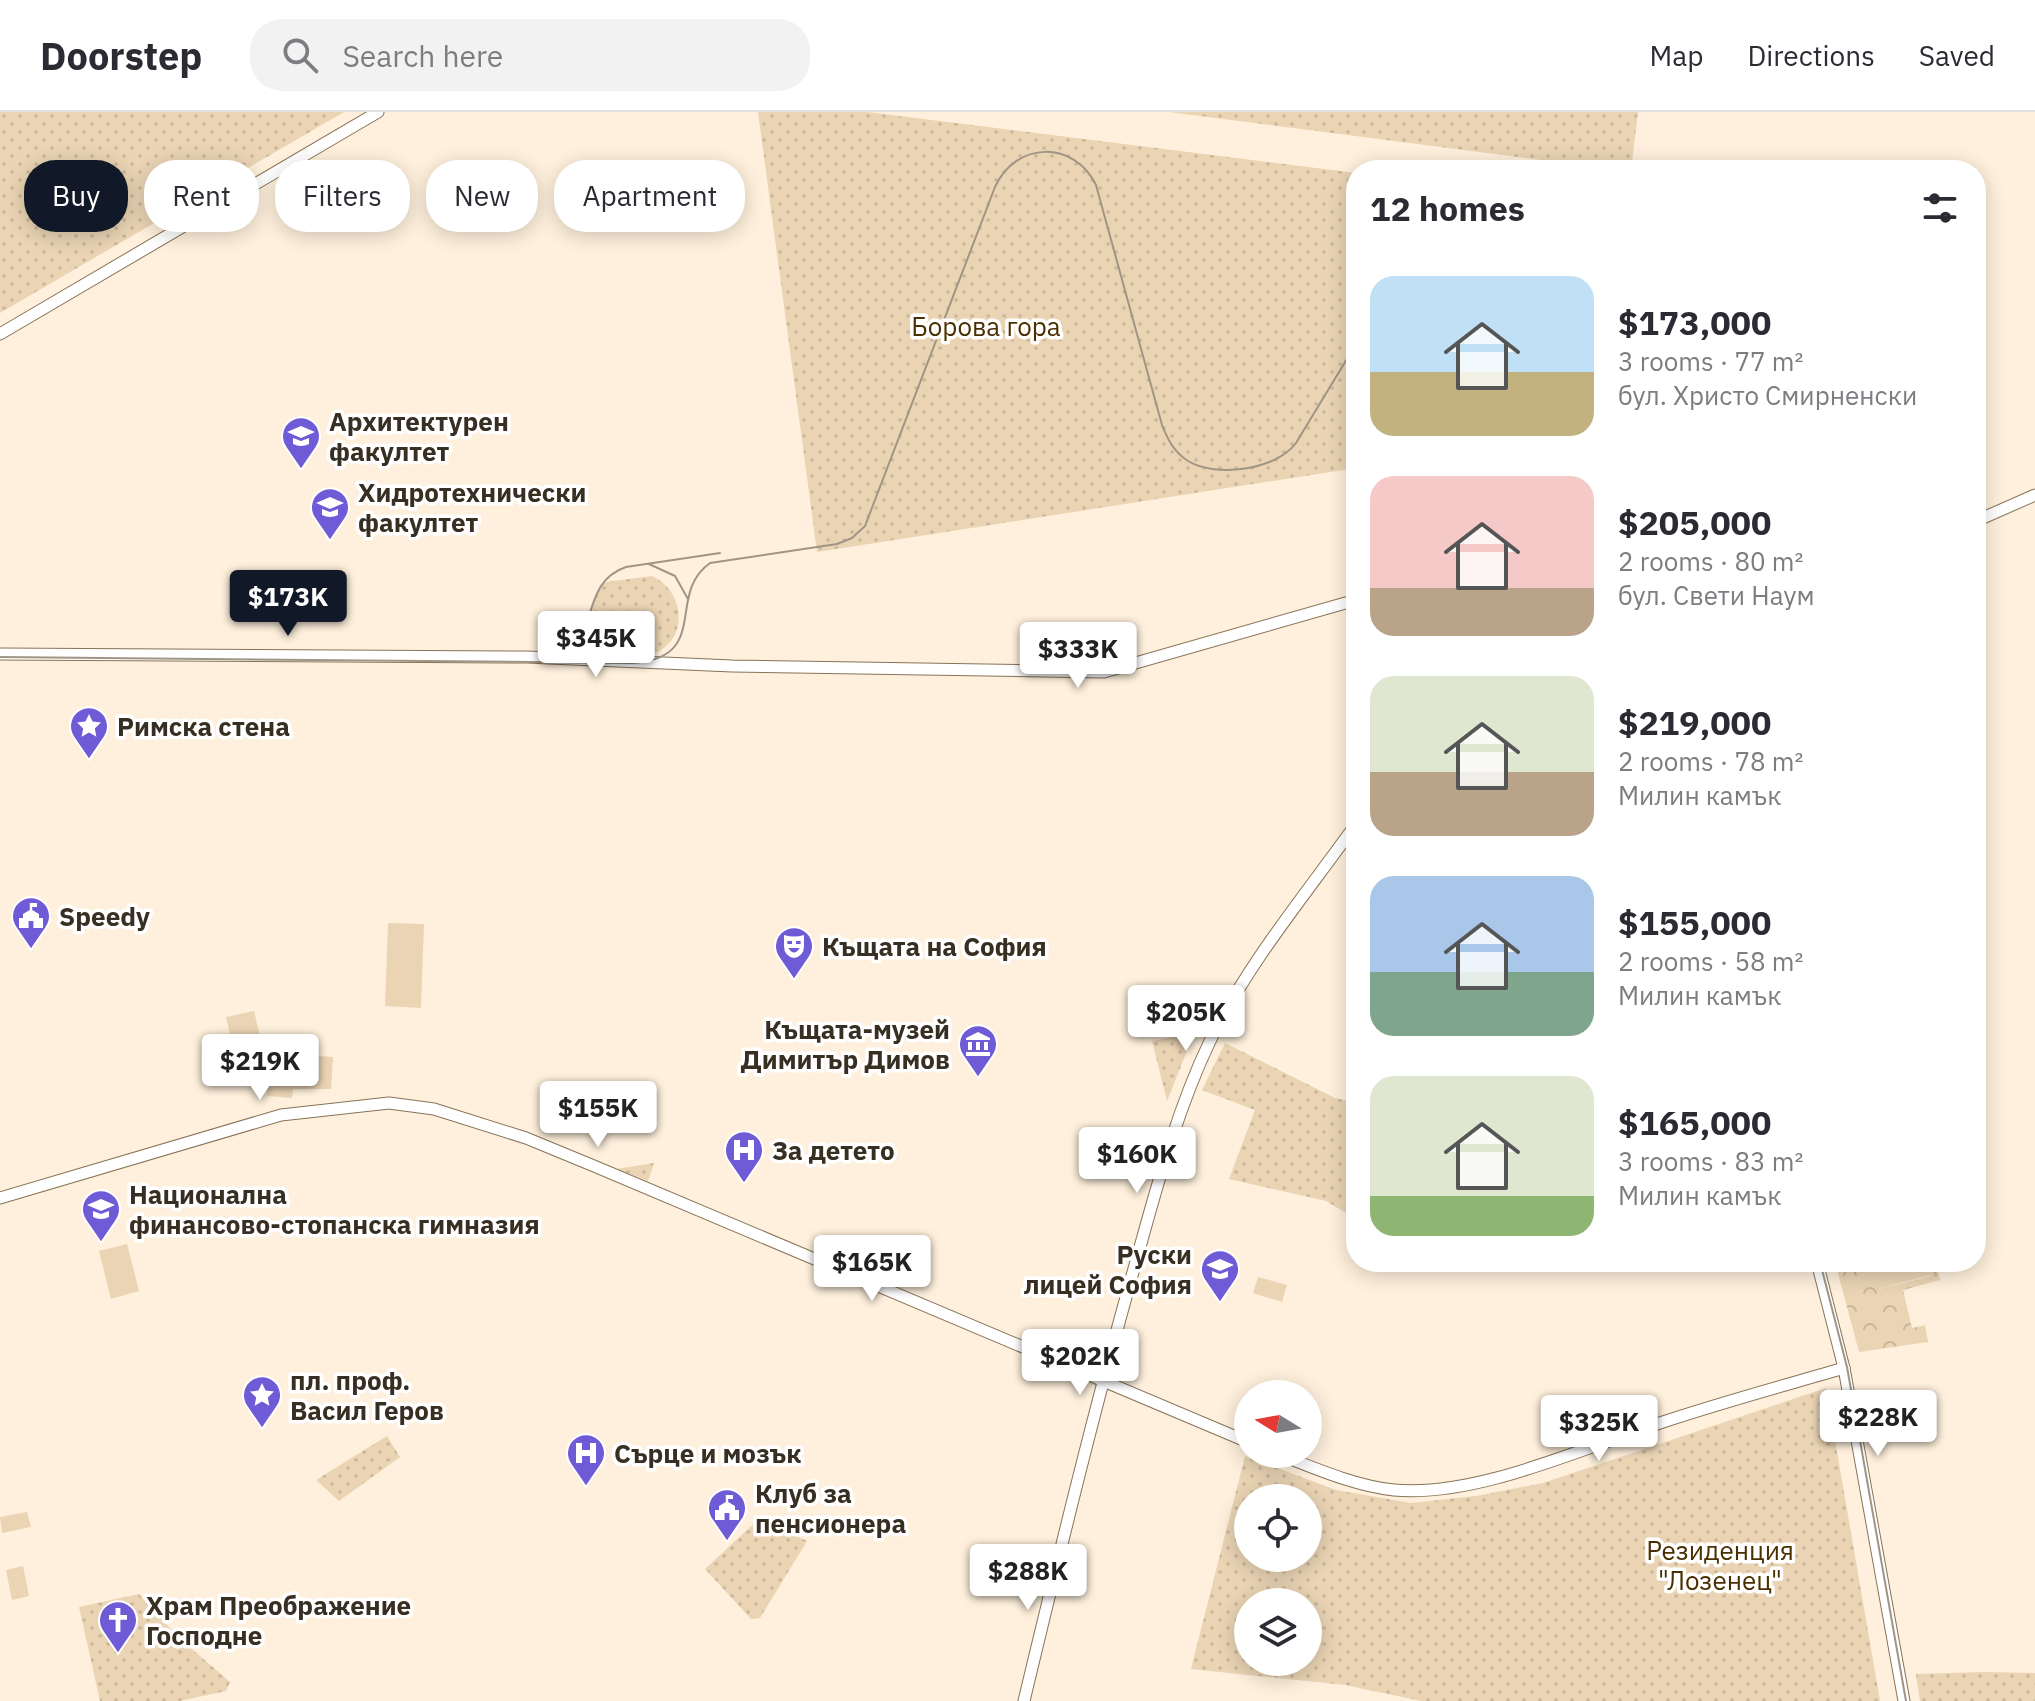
<!DOCTYPE html>
<html lang="en">
<head>
<meta charset="utf-8">
<style>
	:root { --surface:#fff; --page:#f2f2f3; --text:#2b2b33; --muted:#7c7c81; --line:#e1e1e2; --accent:#111827 }
	body { margin:0; font-family:"IBM Plex Sans",sans-serif; background:var(--page); color:var(--text); height:100vh; display:flex; flex-direction:column; font-size:30px; white-space:nowrap }
	* { box-sizing:border-box; margin:0 }
	p { font-size:26px; color:var(--muted) }
	.icon { flex:none; width:44px; height:44px; fill:none; stroke:currentColor; stroke-width:2; stroke-linecap:round; stroke-linejoin:round }
	.map { position:relative; flex:1; overflow:hidden }
	.sheet { position:absolute; left:1346px; top:48px; width:640px; height:1112px; display:flex; flex-direction:column; background:var(--surface); border-radius:32px; box-shadow:0 4px 20px #0003 }
	.sheet>* { flex:none }
	.banner { position:absolute; left:24px; top:48px; width:760px; height:72px; display:flex; gap:16px }
	.needle { width:52px; rotate:281deg }
	.buttons { position:absolute; left:1234px; top:1268px; display:grid; gap:16px }
	.buttons a { display:grid; place-items:center; width:88px; height:88px; border-radius:50%; background:var(--surface); box-shadow:0 4px 20px #0003; font-size:40px }
	.price { position:absolute; translate:-50% -68px; padding:0 18px; border-radius:8px; background:#fff; color:#222; font-size:26px; line-height:52px; filter:drop-shadow(0 2px 4px #0008) }
	.price::after { content:''; position:absolute; left:50%; top:48px; width:24px; height:18px; margin-left:-12px; background:inherit; clip-path:polygon(0 0,100% 0,50% 100%) }
	.price.active { background:var(--accent); color:#fff }
	ul { padding:0; list-style:none }
	li { display:flex; align-items:center; gap:24px; height:200px; padding:0 24px }
	li span { display:grid; place-items:center; flex:none; width:224px; height:160px; border-radius:24px; color:#555 }
	li>.icon { margin-inline-start:auto }
	span .icon { width:96px; height:96px; fill:#fffc; stroke-width:1 }
	li b { font-size:34px }
	h2 { display:flex; justify-content:space-between; align-items:center; height:96px; padding:0 24px; font-size:34px }
	.chip { padding:0 28px; border-radius:32px; background:var(--surface); box-shadow:0 4px 20px #0003; font-size:28px; line-height:72px }
	.chip.active { background:var(--accent); color:#fff }
	header { display:flex; align-items:center; gap:48px; box-sizing:border-box; height:112px; padding:0 40px; background:var(--surface); border-bottom:2px solid var(--line) }
	header strong { font-size:38px }
	nav { display:flex; gap:44px; margin-inline-start:auto; font-size:28px }
	.search { width:560px; height:72px; background:var(--page); display:flex; align-items:center; gap:20px; box-sizing:border-box; padding:0 28px; border-radius:32px; color:var(--muted); font-size:30px }
	.map>svg:first-child { display:block }
	.grass { fill:#ead4b4 }
	.forest { fill:url(#forest-crowns) }
	.park { fill:url(#park-dots); fill-rule:evenodd }
	.lines { fill:none; stroke-linecap:round; stroke-linejoin:round }
	.minor-casing { stroke:#887356; stroke-width:13 }
	.minor { stroke:#fff; stroke-width:11 }
	.tram { stroke:#a09584; stroke-width:2 }
	.labels { text-anchor:middle; dominant-baseline:central; stroke-width:7; stroke-linejoin:round; paint-order:stroke }
	.park-label { font-size:26px; fill:#4a3000; stroke:#fff }
	.poi-label { font-size:26px; font-weight:bold; fill:#382f23; stroke:#fff; text-anchor:start }
</style>
</head>
<body>
<header>
<strong>Doorstep</strong>
<div class="search"><svg class="icon" aria-label="search" viewBox="0 0 24 24"><circle cx="10" cy="10" r="6"/><path d="M15 15l6 6"/></svg>Search here</div>
<nav><a>Map</a><a>Directions</a><a>Saved</a></nav>
</header>
<div class="map">
<svg width="2035" height="1589" viewBox="0 0 2035 1589">
	<defs>
		<pattern id="forest-crowns" width="20" height="18" patternUnits="userSpaceOnUse" patternTransform="scale(2)"><rect width="20" height="18" fill="#ead4b4"/><path d="M2 6a3 3 0 1 1 6 0M12 15a3 3 0 1 1 6 0" fill="none" stroke="#c9b69a"/></pattern>
		<pattern id="park-dots" width="8" height="8" patternUnits="userSpaceOnUse" patternTransform="scale(2)"><rect width="8" height="8" fill="#ead4b4"/><path d="M2 2h.1M6 6h.1" fill="none" stroke="#c9b69a" stroke-width="1.8" stroke-linecap="round"/></pattern>
	</defs>
	<rect width="100%" height="100%" fill="#fef0dc"/>
	<!-- grass -->
	<g class="grass">
		<polygon points="388,811 424,812 421,896 385,894"/>
		<polygon points="254,899 266,950 238,957 226,905"/>
		<polygon points="270,931 317,935 317,944 333,945 331,977 293,977 292,986 267,984"/>
		<polygon points="127,1132 139,1179 111,1187 99,1139"/>
		<polygon points="1871,1150 1928,1150 1931,1163 1878,1177"/>
		<polygon points="1258,1165 1287,1173 1282,1190 1253,1181"/>
		<polygon points="27,1400 31,1415 2,1421 0,1405"/>
		<polygon points="23,1454 29,1484 12,1488 6,1458"/>
	</g>
	<!-- forest -->
	<polygon class="forest" points="1835,1150 1871,1150 1879,1177 1931,1164 1928,1150 1942,1150 1944,1157 1938,1159 1940,1168 1903,1178 1912,1216 1925,1213 1928,1230 1859,1240"/>
	<!-- park -->
	<g class="park">
		<polygon points="0,0 344,0 0,201"/>
		<polygon points="758,0 867,0 1356,61 1356,356 817,440"/>
		<polygon points="1169,0 1638,0 1631,58 1618,58"/>
		<path d="M 652,464 C 685,479 690,528 653,542 C 639,547 623,544 609,544 C 586,523 584,492 606,470 Z"/>
		<polygon points="1173,925 1191,929 1167,989 1152,929"/>
		<polygon points="1225,931 1335,986 1356,991 1356,1107 1326,1089 1229,1067 1255,998 1202,978"/>
		<polygon points="654,1051 648,1069 616,1057"/>
		<path d="M 1826,1276 L 1880,1589 L 1421,1589 L 1345,1573 L 1191,1557 L 1245,1344 L 1336,1378 L 1411,1391 L 1476,1384 L 1543,1371 ZM 1248,1386 L 1308,1386 L 1308,1446 L 1248,1446 ZM 1248,1490 L 1308,1490 L 1308,1550 L 1248,1550 Z"/>
		<polygon points="387,1324 400,1345 339,1389 316,1368"/>
		<polygon points="760,1406 807,1429 760,1506 751,1507 705,1457"/>
		<polygon points="139,1482 178,1525 230,1570 226,1579 180,1589 100,1589 79,1495"/>
		<polygon points="1984,1560 2035,1561 2035,1589 1920,1589 1916,1562"/>
	</g>
	<g class="lines">
		<defs>
			<g id="minor">
				<polyline points="0,222 378,0"/>
				<polyline points="1976,409 2035,383"/>
				<polyline points="0,542 527,545 732,554 1104,560 1356,488"/>
				<polyline points="0,1086 281,1003 389,991 434,997 526,1026 594,1054 1248,1330"/>
				<polyline points="1817,1150 1844,1256 1904,1589"/>
				<path d="M 1278,1342 C 1314,1356 1355,1374 1394,1378 C 1478,1386 1589,1333 1669,1308 C 1727,1289 1786,1273 1844,1256"/>
				<path d="M 1024,1589 C 1059,1443 1094,1298 1135,1153 C 1156,1078 1176,1000 1210,929 C 1248,851 1306,782 1356,712"/>
			</g>
		</defs>
		<!-- minor casing -->
		<use href="#minor" class="minor-casing"/>
		<!-- minor -->
		<use href="#minor" class="minor"/>
		<!-- tram -->
		<g class="tram">
			<polyline points="649,452 675,464 688,487"/>
			<polyline points="588,508 597,537 618,550"/>
			<path d="M 544,542 C 606,544 573,473 626,455 L 720,441"/>
			<path d="M 0,545 L 632,551 C 712,546 665,483 710,451 L 837,432 L 852,426 L 865,414 L 995,75 C 1016,29 1074,28 1096,73 L 1162,313 C 1168,328 1174,340 1188,349 C 1216,366 1276,358 1296,331 L 1356,232"/>
			<polyline points="1820,1150 1847,1255 1906,1589"/>
		</g>
	</g>
	<!-- icons -->
	<defs>
		<symbol id="university-pin" viewBox="-11 -11 22 30"><path d="M0 17L-7.5 6A9.5 9.5 0 1 1 7.5 6Z" fill="#6e5bd5" stroke="#fff"/><path d="M0-5L7-2L0 1L-7-2ZM-4 1L0 2.5L4 1V4Q0 6-4 4Z" fill="#fff"/></symbol>
		<symbol id="sight-pin" viewBox="-11 -11 22 30"><path d="M0 17L-7.5 6A9.5 9.5 0 1 1 7.5 6Z" fill="#6e5bd5" stroke="#fff"/><path d="M0-6L1.8-2.2L6-1.7L2.9 1.2L3.7 5.4L0 3.3L-3.7 5.4L-2.9 1.2L-6-1.7L-1.8-2.2Z" fill="#fff"/></symbol>
		<symbol id="civic-pin" viewBox="-11 -11 22 30"><path d="M0 17L-7.5 6A9.5 9.5 0 1 1 7.5 6Z" fill="#6e5bd5" stroke="#fff"/><path d="M-.6-6.5H3V-4.5H.6V-3L4-1V1h2V6H-6V1h2V-1L-.6-3ZM-1.2 2.5V6h2.4V2.5Z" fill="#fff"/></symbol>
		<symbol id="theatre-pin" viewBox="-11 -11 22 30"><path d="M0 17L-7.5 6A9.5 9.5 0 1 1 7.5 6Z" fill="#6e5bd5" stroke="#fff"/><path d="M-5-5.5Q0-4 5-5.5V0Q5 5 0 6Q-5 5-5 0ZM-3.3-2.5H-1v1.5H-3.3ZM1-2.5H3.3v1.5H1ZM-2.8 1Q0 5.5 2.8 1Z" fill="#fff"/></symbol>
		<symbol id="museum-pin" viewBox="-11 -11 22 30"><path d="M0 17L-7.5 6A9.5 9.5 0 1 1 7.5 6Z" fill="#6e5bd5" stroke="#fff"/><path d="M0-6L6-3V-2H-6V-3ZM-5-1h2V3h-2ZM-1-1h2V3h-2ZM3-1h2V3H3ZM-6 4H6V6H-6Z" fill="#fff"/></symbol>
		<symbol id="hospital-pin" viewBox="-11 -11 22 30"><path d="M0 17L-7.5 6A9.5 9.5 0 1 1 7.5 6Z" fill="#6e5bd5" stroke="#fff"/><path d="M-5-5h3v3.5h4V-5h3V5h-3V1.5h-4V5h-3Z" fill="#fff"/></symbol>
		<symbol id="school-pin" viewBox="-11 -11 22 30"><path d="M0 17L-7.5 6A9.5 9.5 0 1 1 7.5 6Z" fill="#6e5bd5" stroke="#fff"/><path d="M0-5L7-2L0 1L-7-2ZM-4 1L0 2.5L4 1V4Q0 6-4 4Z" fill="#fff"/></symbol>
		<symbol id="church-pin" viewBox="-11 -11 22 30"><path d="M0 17L-7.5 6A9.5 9.5 0 1 1 7.5 6Z" fill="#6e5bd5" stroke="#fff"/><path d="M-1.2-6h2.4v3.5h3.3v2.4h-3.3V6h-2.4V-.1h-3.3v-2.4h3.3Z" fill="#fff"/></symbol>
	</defs>
	<g fill-rule="evenodd">
		<use href="#university-pin" x="279" y="302" width="44" height="60"/>
		<use href="#university-pin" x="308" y="373" width="44" height="60"/>
		<use href="#sight-pin" x="67" y="592" width="44" height="60"/>
		<use href="#civic-pin" x="9" y="782" width="44" height="60"/>
		<use href="#theatre-pin" x="772" y="812" width="44" height="60"/>
		<use href="#museum-pin" x="956" y="910" width="44" height="60"/>
		<use href="#hospital-pin" x="722" y="1016" width="44" height="60"/>
		<use href="#school-pin" x="79" y="1075" width="44" height="60"/>
		<use href="#school-pin" x="1198" y="1135" width="44" height="60"/>
		<use href="#sight-pin" x="240" y="1261" width="44" height="60"/>
		<use href="#hospital-pin" x="564" y="1319" width="44" height="60"/>
		<use href="#civic-pin" x="705" y="1374" width="44" height="60"/>
		<use href="#church-pin" x="96" y="1486" width="44" height="60"/>
	</g>
	<g class="labels">
		<!-- park labels -->
		<g class="park-label">
			<text x="986" y="214">Борова гора</text>
			<text x="1720" y="1438">Резиденция<tspan x="1720" dy="30">"Лозенец"</tspan></text>
		</g>
		<!-- poi labels -->
		<g class="poi-label">
			<text x="329" y="309">Архитектурен<tspan x="329" dy="30">факултет</tspan></text>
			<text x="358" y="380">Хидротехнически<tspan x="358" dy="30">факултет</tspan></text>
			<text x="117" y="614">Римска стена</text>
			<text x="59" y="804">Speedy</text>
			<text x="822" y="834">Къщата на София</text>
			<text x="950" y="917" text-anchor="end">Къщата-музей<tspan x="950" dy="30">Димитър Димов</tspan></text>
			<text x="772" y="1038">За детето</text>
			<text x="129" y="1082">Национална<tspan x="129" dy="30">финансово-стопанска гимназия</tspan></text>
			<text x="1192" y="1142" text-anchor="end">Руски<tspan x="1192" dy="30">лицей София</tspan></text>
			<text x="290" y="1268">пл. проф.<tspan x="290" dy="30">Васил Геров</tspan></text>
			<text x="614" y="1341">Сърце и мозък</text>
			<text x="755" y="1381">Клуб за<tspan x="755" dy="30">пенсионера</tspan></text>
			<text x="146" y="1493">Храм Преображение<tspan x="146" dy="30">Господне</tspan></text>
		</g>
	</g>
</svg>
<div class="buttons">
<a><svg class="needle" viewBox="-14 -14 28 28"><path d="M0-13l5 13h-10z" fill="#e53935"/><path d="M0 13l5-13h-10z" fill="#7c7c81"/></svg></a>
<a><svg class="icon" aria-label="locate" viewBox="0 0 24 24"><circle cx="12" cy="12" r="6"/><path d="M12 2v4M12 18v4M2 12h4M18 12h4"/></svg></a>
<a><svg class="icon" aria-label="layers" viewBox="0 0 24 24"><path d="M12 4l9 5-9 5-9-5zM3 14l9 5 9-5"/></svg></a>
</div>
<b class="price active" style="left:288px;top:526px">$173K</b>
<b class="price" style="left:596px;top:567px">$345K</b>
<b class="price" style="left:1078px;top:578px">$333K</b>
<b class="price" style="left:1186px;top:941px">$205K</b>
<b class="price" style="left:260px;top:990px">$219K</b>
<b class="price" style="left:598px;top:1037px">$155K</b>
<b class="price" style="left:1137px;top:1083px">$160K</b>
<b class="price" style="left:872px;top:1191px">$165K</b>
<b class="price" style="left:1080px;top:1285px">$202K</b>
<b class="price" style="left:1878px;top:1346px">$228K</b>
<b class="price" style="left:1599px;top:1351px">$325K</b>
<b class="price" style="left:1028px;top:1500px">$288K</b>
<div class="banner">
<a class="chip active">Buy</a>
<a class="chip">Rent</a>
<a class="chip">Filters</a>
<a class="chip">New</a>
<a class="chip">Apartment</a>
</div>
<section class="sheet">
<h2>12 homes<svg class="icon" aria-label="filters" viewBox="0 0 24 24"><path d="M4 7h16M4 17h16"/><circle cx="9" cy="7" r="2"/><circle cx="15" cy="17" r="2"/></svg></h2>
<ul>
<li><span style="background:linear-gradient(#bfe0f5 60%,#c2b280 0)"><svg class="icon" aria-label="home" viewBox="0 0 24 24"><path d="M3 11l9-7 9 7M6 9v11h12V9"/></svg></span><div><b>$173,000</b><p>3 rooms · 77 m²</p><p>бул. Христо Смирненски</p></div></li>
<li><span style="background:linear-gradient(#f6c9c9 70%,#b9a48a 0)"><svg class="icon" aria-label="home" viewBox="0 0 24 24"><path d="M3 11l9-7 9 7M6 9v11h12V9"/></svg></span><div><b>$205,000</b><p>2 rooms · 80 m²</p><p>бул. Свети Наум</p></div></li>
<li><span style="background:linear-gradient(#dfe7d0 60%,#b9a48a 0)"><svg class="icon" aria-label="home" viewBox="0 0 24 24"><path d="M3 11l9-7 9 7M6 9v11h12V9"/></svg></span><div><b>$219,000</b><p>2 rooms · 78 m²</p><p>Милин камък</p></div></li>
<li><span style="background:linear-gradient(#a9c7e8 60%,#7fa58c 0)"><svg class="icon" aria-label="home" viewBox="0 0 24 24"><path d="M3 11l9-7 9 7M6 9v11h12V9"/></svg></span><div><b>$155,000</b><p>2 rooms · 58 m²</p><p>Милин камък</p></div></li>
<li><span style="background:linear-gradient(#dfe7d0 75%,#8fb573 0)"><svg class="icon" aria-label="home" viewBox="0 0 24 24"><path d="M3 11l9-7 9 7M6 9v11h12V9"/></svg></span><div><b>$165,000</b><p>3 rooms · 83 m²</p><p>Милин камък</p></div></li>
</ul>
</section>
</div>
</body>
</html>
